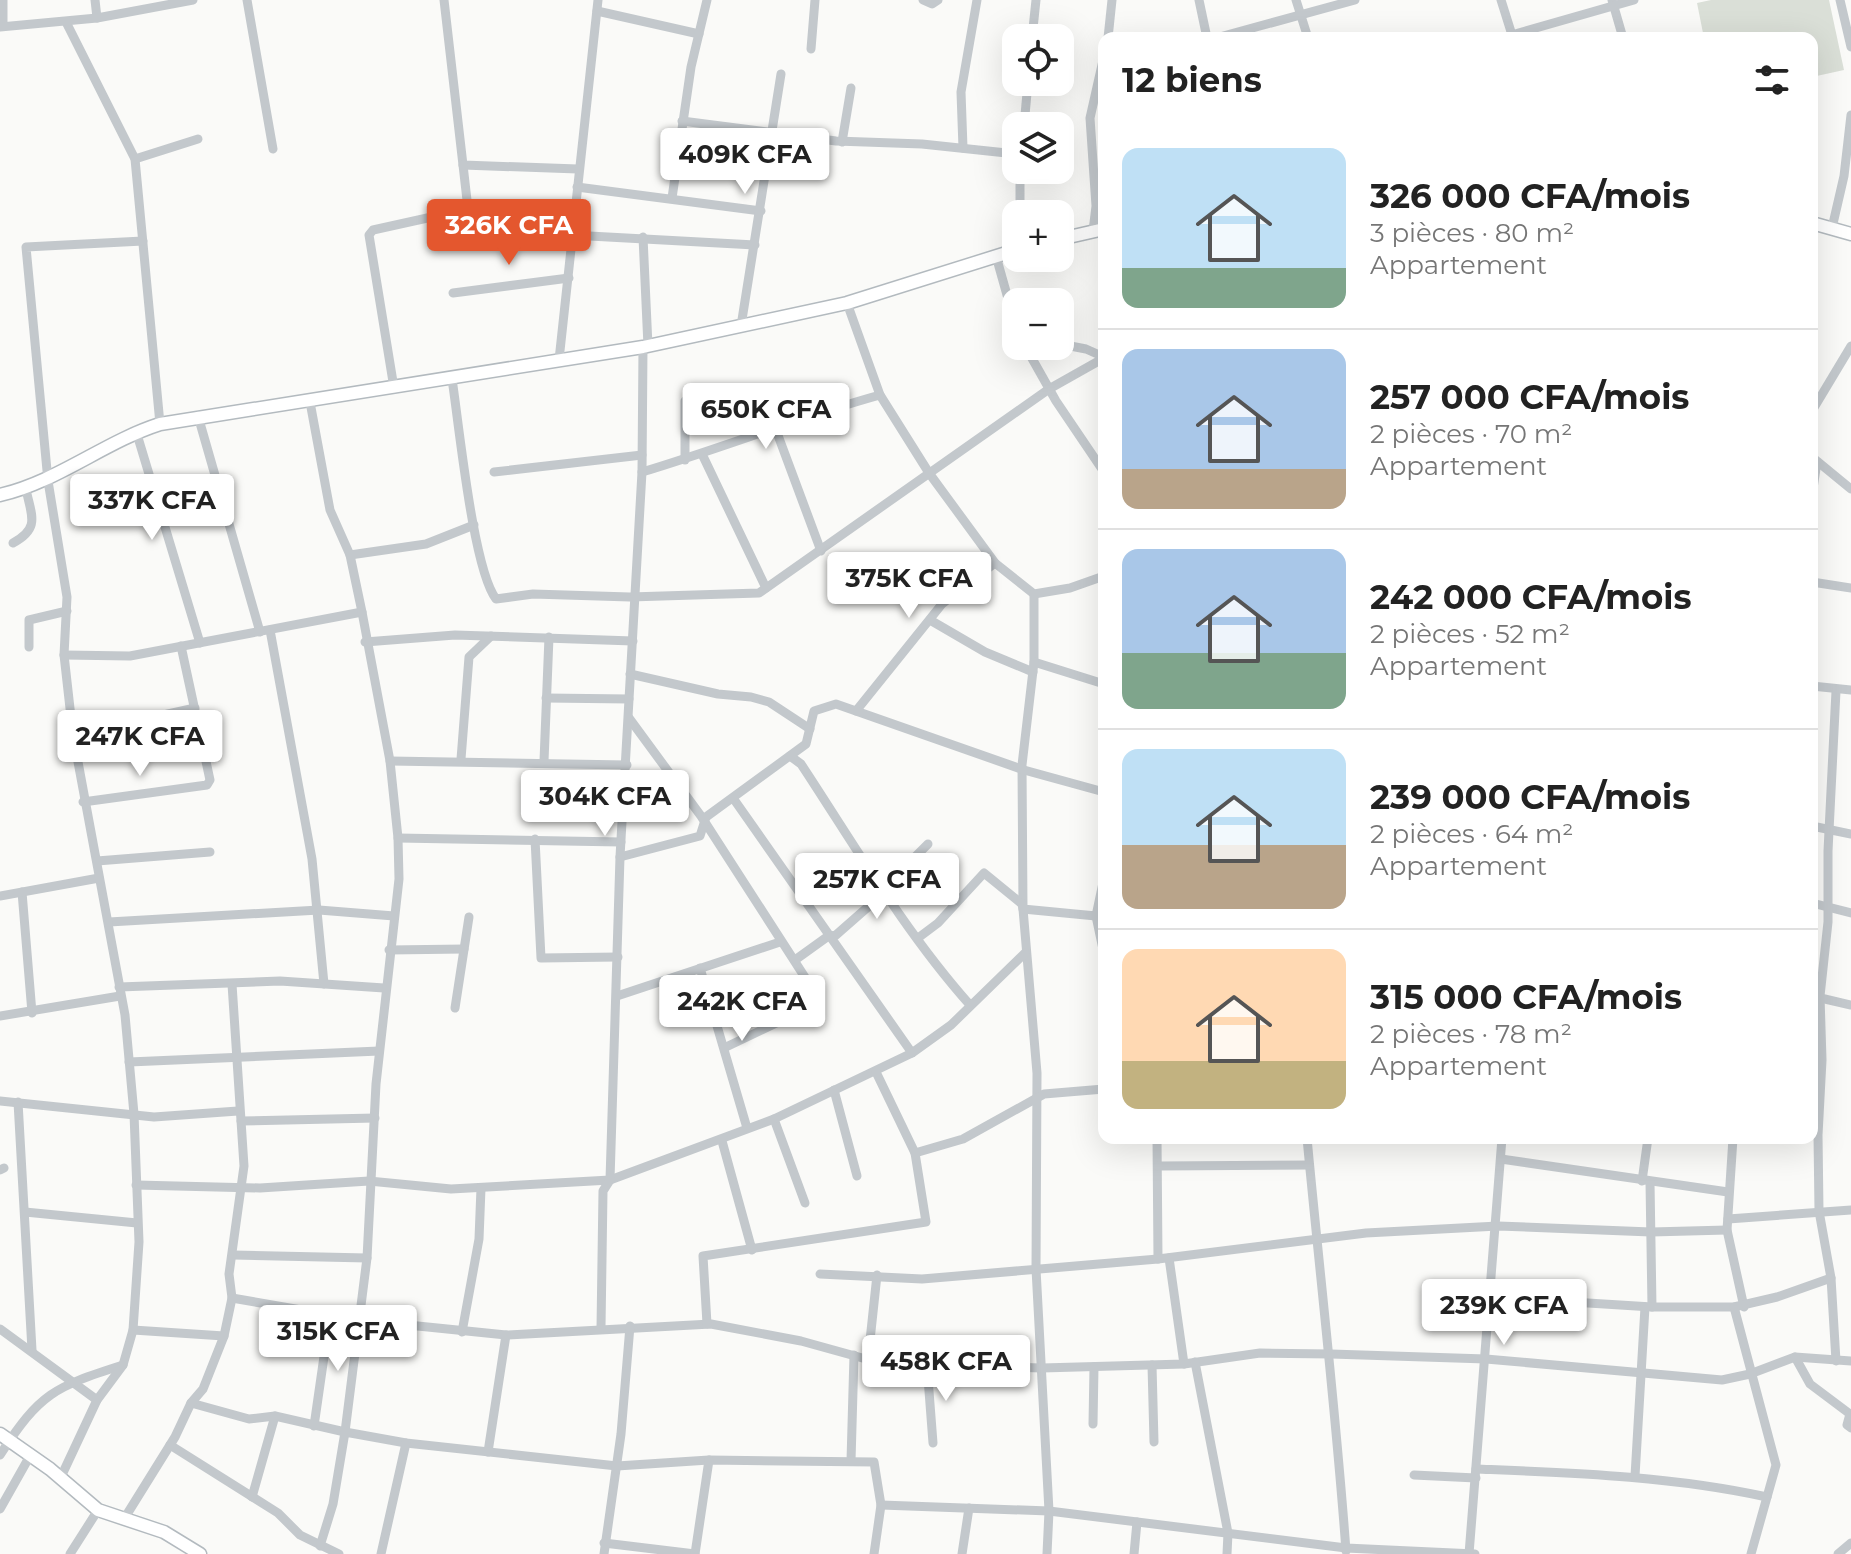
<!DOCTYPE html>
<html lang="fr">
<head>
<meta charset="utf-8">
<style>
	:root { --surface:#fff; --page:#f2f2f2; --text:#222; --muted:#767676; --line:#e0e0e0; --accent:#e4572e }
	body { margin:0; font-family:Montserrat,sans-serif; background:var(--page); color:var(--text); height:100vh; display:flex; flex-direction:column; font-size:30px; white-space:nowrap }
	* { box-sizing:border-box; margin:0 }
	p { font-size:26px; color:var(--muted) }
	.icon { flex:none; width:44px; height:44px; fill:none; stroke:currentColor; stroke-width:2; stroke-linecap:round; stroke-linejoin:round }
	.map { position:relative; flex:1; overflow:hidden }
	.sheet { position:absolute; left:1098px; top:32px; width:720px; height:1112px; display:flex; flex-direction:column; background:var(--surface); border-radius:16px; box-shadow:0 8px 32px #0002 }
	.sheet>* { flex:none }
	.tools { position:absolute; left:1002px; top:24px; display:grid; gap:16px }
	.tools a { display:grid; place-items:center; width:72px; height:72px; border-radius:16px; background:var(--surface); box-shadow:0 8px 32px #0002; font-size:40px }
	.price { position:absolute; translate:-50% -68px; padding:0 18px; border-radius:8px; background:#fff; color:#222; font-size:26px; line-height:52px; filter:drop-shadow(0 2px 4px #0008) }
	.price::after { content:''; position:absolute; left:50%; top:48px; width:24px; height:18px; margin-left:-12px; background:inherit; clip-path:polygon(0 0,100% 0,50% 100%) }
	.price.on { background:var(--accent); color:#fff }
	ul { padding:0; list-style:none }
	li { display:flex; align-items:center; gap:24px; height:200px; padding:0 24px }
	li+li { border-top:2px solid var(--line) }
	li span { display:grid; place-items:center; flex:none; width:224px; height:160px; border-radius:16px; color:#555 }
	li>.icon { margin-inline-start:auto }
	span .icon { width:96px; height:96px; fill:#fffc; stroke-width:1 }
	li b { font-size:34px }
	h2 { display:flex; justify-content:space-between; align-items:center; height:96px; padding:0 24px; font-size:34px }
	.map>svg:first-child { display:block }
	.garden { fill:#dadfd7 }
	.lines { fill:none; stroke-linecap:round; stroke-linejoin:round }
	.secondary-casing { stroke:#b3babf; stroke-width:15 }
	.street { stroke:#c3c8cc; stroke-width:9 }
	.secondary { stroke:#fff; stroke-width:12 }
</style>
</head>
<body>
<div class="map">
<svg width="1851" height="1554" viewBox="0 0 1851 1554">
	<rect width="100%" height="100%" fill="#fafaf8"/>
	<!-- garden -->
	<polygon class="garden" points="1711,0 1829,0 1844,70 1812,77 1812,38 1704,38 1697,3"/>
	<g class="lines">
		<defs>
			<g id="secondary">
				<polyline points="1812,223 1851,234"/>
				<polyline points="1060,239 1104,229"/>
				<path d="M 0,495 C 59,481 104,442 160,424 L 643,347 L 847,303 L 1016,250"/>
				<polyline points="0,1434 50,1469 98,1510 164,1532 200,1554"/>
			</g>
		</defs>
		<!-- secondary casing -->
		<use href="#secondary" class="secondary-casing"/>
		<!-- street -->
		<g class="street">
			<polyline points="3,0 3,26"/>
			<polyline points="95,0 97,18"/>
			<polyline points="247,0 273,149"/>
			<polyline points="444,0 463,165 578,169"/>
			<polyline points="923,0 932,4 938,0"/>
			<polyline points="1199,0 1207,38"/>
			<polyline points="1296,0 1308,38"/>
			<polyline points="1501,0 1512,35"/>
			<polyline points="1612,0 1623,38"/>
			<polyline points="1840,0 1851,47"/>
			<polyline points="597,11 699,34"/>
			<polyline points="66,22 135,159 160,424"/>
			<polyline points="0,27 97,18 193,0"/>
			<polyline points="1032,38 1036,0"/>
			<polyline points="1108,38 1112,0"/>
			<polyline points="1216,38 1355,0"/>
			<polyline points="1501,38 1634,0"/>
			<polyline points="811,49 815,0"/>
			<polyline points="682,121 836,141 922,144 1016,154"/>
			<polyline points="1024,126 1028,82"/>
			<polyline points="842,142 851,88"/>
			<polyline points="963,148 961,92 977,0"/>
			<polyline points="135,159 198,139"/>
			<polyline points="577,187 761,211"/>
			<polyline points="672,198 691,67 707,0"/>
			<polyline points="1020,214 1020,170"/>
			<polyline points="1832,228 1844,176 1851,115"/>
			<polyline points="1093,231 1096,206 1090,118 1104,56"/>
			<polyline points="571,235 755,245"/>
			<polyline points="643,237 648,346"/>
			<polyline points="996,256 1016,327"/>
			<polyline points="453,293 569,278"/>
			<polyline points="847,303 880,395 929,473 995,563 1034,594 1070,588 1104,576"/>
			<polyline points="741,326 781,74"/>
			<polyline points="1060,344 1086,349 1104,357"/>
			<polyline points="1025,346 1056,401 1104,472"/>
			<polyline points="559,360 598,0"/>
			<path d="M 452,379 C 459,424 473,569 496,599 L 533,594 L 630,597 L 759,593 L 1049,389 L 1104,358"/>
			<polyline points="394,388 369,235 373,230 468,209 463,165"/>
			<polyline points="1812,411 1851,346"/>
			<polyline points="198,416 260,632"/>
			<polyline points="776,430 821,551"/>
			<polyline points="136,431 200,643"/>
			<polyline points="702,454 766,588"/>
			<polyline points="1812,457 1851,489"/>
			<polyline points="685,460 685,401"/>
			<polyline points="494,472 642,455"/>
			<path d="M 642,472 C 722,448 800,417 880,395"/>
			<polyline points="1812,495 1817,462"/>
			<path d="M 13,543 C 41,528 31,515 26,489"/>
			<polyline points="350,555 426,544 474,525"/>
			<polyline points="1812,582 1851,588"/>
			<polyline points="1034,594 1034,662 1104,684"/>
			<polyline points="930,620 985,652 1033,672"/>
			<polyline points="270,630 312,859 324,984"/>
			<polyline points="365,642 455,635 633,641"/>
			<polyline points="29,647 29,620 67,611"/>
			<polyline points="64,655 130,656 362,612"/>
			<polyline points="1034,662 1022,765 1023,909 1037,1073 1036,1269 1049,1511 1047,1554"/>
			<polyline points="630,674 718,694 751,697 769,702 810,729"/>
			<polyline points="1812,686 1851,690"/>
			<polyline points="546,698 629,699"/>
			<polyline points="856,711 942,604 995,563"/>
			<polyline points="629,718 701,816 817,996 812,1006 726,1047"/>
			<polyline points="73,735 195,708"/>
			<path d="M 790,756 L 801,764 C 855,846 905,932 970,1005"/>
			<polyline points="461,759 469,657 491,636"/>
			<polyline points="390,761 627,765"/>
			<polyline points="544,761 549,637"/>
			<polyline points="733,798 912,1053"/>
			<polyline points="83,802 207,785 210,780 181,646"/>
			<polyline points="1812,826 1851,834"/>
			<polyline points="398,838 621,842"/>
			<polyline points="535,839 541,958 618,957"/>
			<polyline points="620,857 700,836 706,817 806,744 814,711 836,704 1024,770 1104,792"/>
			<polyline points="97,861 210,852"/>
			<polyline points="22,892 32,1013"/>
			<polyline points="0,896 99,878"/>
			<polyline points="1812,903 1851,913"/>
			<polyline points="1104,916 1096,916 1104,954"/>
			<polyline points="109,922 319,910 394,916"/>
			<polyline points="918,938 938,923 984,873 1022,904 1023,909 1096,916 1104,878"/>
			<polyline points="389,950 464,949"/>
			<polyline points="795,960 827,937 836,935 885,892 886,886 928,844"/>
			<polyline points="700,968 747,1128"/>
			<polyline points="119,987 280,981 384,988"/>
			<polyline points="617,996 780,942"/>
			<polyline points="1812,996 1851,1005"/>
			<polyline points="455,1008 469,917"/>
			<polyline points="0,1016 120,996"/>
			<polyline points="129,1062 379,1051"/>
			<polyline points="834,1090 857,1176"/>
			<polyline points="0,1101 154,1117 238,1111"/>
			<polyline points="18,1102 32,1350"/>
			<polyline points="774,1119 805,1203"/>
			<polyline points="241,1121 375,1118"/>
			<polyline points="1157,1138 1158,1259"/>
			<path d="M 1307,1138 C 1320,1276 1336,1413 1346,1551"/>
			<polyline points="1733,1138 1727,1230 1744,1307"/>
			<polyline points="722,1141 752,1250"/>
			<polyline points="915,1153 963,1139 1044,1094 1104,1089"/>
			<polyline points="1501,1159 1728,1192"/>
			<polyline points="1158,1166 1309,1165"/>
			<polyline points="0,1170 4,1168"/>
			<polyline points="1642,1181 1648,1138"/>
			<polyline points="1650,1182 1652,1307"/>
			<polyline points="136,1185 260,1188 369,1181 451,1189 610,1180 774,1119 912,1053 951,1025 1025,953"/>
			<polyline points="25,1212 137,1223"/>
			<polyline points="1728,1219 1851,1210"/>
			<polyline points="233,1255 367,1258"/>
			<polyline points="1169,1258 1184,1364"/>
			<polyline points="820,1274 922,1279 1158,1259 1366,1233 1498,1226 1651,1232 1727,1230"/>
			<polyline points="1491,1297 1652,1307 1734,1307 1777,1297 1831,1278"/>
			<polyline points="232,1298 359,1320 506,1335 711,1324 801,1341 884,1364 1042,1368 1184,1364 1260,1353 1331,1354 1486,1359 1722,1380 1750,1374 1795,1357 1851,1361"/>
			<polyline points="1734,1307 1776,1465 1751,1554"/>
			<polyline points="707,1324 703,1256 926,1222 915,1153 876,1072"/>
			<polyline points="601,1328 603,1191 610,1180 620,857 642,472 643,347"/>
			<polyline points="0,1329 97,1400"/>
			<polyline points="133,1330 224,1336"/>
			<polyline points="462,1332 479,1239 481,1188"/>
			<polyline points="1795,1357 1810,1384 1850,1414 1847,1425 1851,1428"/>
			<polyline points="868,1359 877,1275"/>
			<polyline points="1836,1361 1831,1278 1819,1211 1818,1135 1822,1060 1820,996 1828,922 1828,851 1836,691"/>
			<polyline points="1195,1362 1228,1533 1227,1554"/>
			<polyline points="927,1365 933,1443"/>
			<polyline points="1152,1365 1154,1442"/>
			<polyline points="191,1403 249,1419 275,1416 345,1432 367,1258 376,1084 399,879 398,838 390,761 362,612 350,555 330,510 310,402"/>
			<polyline points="1093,1424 1094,1367"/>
			<polyline points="314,1426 330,1315"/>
			<polyline points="170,1445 278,1513 300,1535 339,1554"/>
			<polyline points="488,1452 506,1335"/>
			<path d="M 0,1455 C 40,1393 54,1387 123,1365"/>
			<polyline points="851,1461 854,1355"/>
			<path d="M 1476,1469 C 1574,1473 1671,1476 1767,1497"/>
			<polyline points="1414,1475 1476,1478"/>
			<polyline points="1635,1476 1645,1307"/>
			<polyline points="60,1479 97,1400 123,1365 133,1330 139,1242 134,1114 125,1015 73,735 64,655 67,597 48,481 26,247 143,241"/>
			<polyline points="252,1497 275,1416"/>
			<polyline points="881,1505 1049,1511 1346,1548 1475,1554"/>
			<polyline points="0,1509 31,1454"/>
			<polyline points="124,1519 175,1437 191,1403 203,1389 224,1336 232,1298 229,1274 244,1166 232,984"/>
			<polyline points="604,1543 695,1554"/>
			<polyline points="320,1546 333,1504 345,1432 406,1443 617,1466 709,1460 874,1462 881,1505 874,1554"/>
			<polyline points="70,1554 98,1510"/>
			<polyline points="381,1554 406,1443"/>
			<polyline points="604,1554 621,1434 630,1326"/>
			<polyline points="695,1554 709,1460"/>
			<polyline points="962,1554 969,1508"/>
			<polyline points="1134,1554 1137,1522"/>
			<polyline points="1469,1554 1502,1138"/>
			<polyline points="1838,1554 1851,1543"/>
		</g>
		<!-- secondary -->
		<use href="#secondary" class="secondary"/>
	</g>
</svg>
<div class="tools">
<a><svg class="icon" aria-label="locate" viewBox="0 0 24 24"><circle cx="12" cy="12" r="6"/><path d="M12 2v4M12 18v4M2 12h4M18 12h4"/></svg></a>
<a><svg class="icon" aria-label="layers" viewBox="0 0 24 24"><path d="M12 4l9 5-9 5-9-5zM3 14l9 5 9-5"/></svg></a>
<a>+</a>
<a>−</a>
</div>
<b class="price" style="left:745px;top:196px">409K CFA</b>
<b class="price on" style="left:509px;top:267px">326K CFA</b>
<b class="price" style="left:766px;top:451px">650K CFA</b>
<b class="price" style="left:152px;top:542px">337K CFA</b>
<b class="price" style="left:909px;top:620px">375K CFA</b>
<b class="price" style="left:140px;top:778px">247K CFA</b>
<b class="price" style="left:605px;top:838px">304K CFA</b>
<b class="price" style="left:877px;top:921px">257K CFA</b>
<b class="price" style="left:742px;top:1043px">242K CFA</b>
<b class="price" style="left:1504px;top:1347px">239K CFA</b>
<b class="price" style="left:338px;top:1373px">315K CFA</b>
<b class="price" style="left:946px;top:1403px">458K CFA</b>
<section class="sheet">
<h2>12 biens<svg class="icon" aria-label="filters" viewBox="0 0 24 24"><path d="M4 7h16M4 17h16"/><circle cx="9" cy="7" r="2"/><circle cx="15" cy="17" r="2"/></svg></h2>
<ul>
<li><span style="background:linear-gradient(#bfe0f5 75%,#7fa58c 0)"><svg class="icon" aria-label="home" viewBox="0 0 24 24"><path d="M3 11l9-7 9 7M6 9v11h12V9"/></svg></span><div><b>326 000 CFA/mois</b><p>3 pièces · 80 m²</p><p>Appartement</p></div></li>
<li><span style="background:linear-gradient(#a9c7e8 75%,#b9a48a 0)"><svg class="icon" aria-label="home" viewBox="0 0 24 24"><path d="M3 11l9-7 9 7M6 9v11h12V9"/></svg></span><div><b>257 000 CFA/mois</b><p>2 pièces · 70 m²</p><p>Appartement</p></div></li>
<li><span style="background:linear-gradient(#a9c7e8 65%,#7fa58c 0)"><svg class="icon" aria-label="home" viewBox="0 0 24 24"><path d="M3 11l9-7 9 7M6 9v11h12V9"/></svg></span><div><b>242 000 CFA/mois</b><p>2 pièces · 52 m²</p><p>Appartement</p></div></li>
<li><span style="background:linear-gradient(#bfe0f5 60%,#b9a48a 0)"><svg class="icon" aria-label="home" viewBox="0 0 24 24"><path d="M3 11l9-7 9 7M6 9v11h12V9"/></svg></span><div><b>239 000 CFA/mois</b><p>2 pièces · 64 m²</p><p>Appartement</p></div></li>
<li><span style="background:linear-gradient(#ffd9b3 70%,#c2b280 0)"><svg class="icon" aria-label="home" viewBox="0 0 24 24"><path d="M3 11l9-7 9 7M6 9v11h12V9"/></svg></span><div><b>315 000 CFA/mois</b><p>2 pièces · 78 m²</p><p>Appartement</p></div></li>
</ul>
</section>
</div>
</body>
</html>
